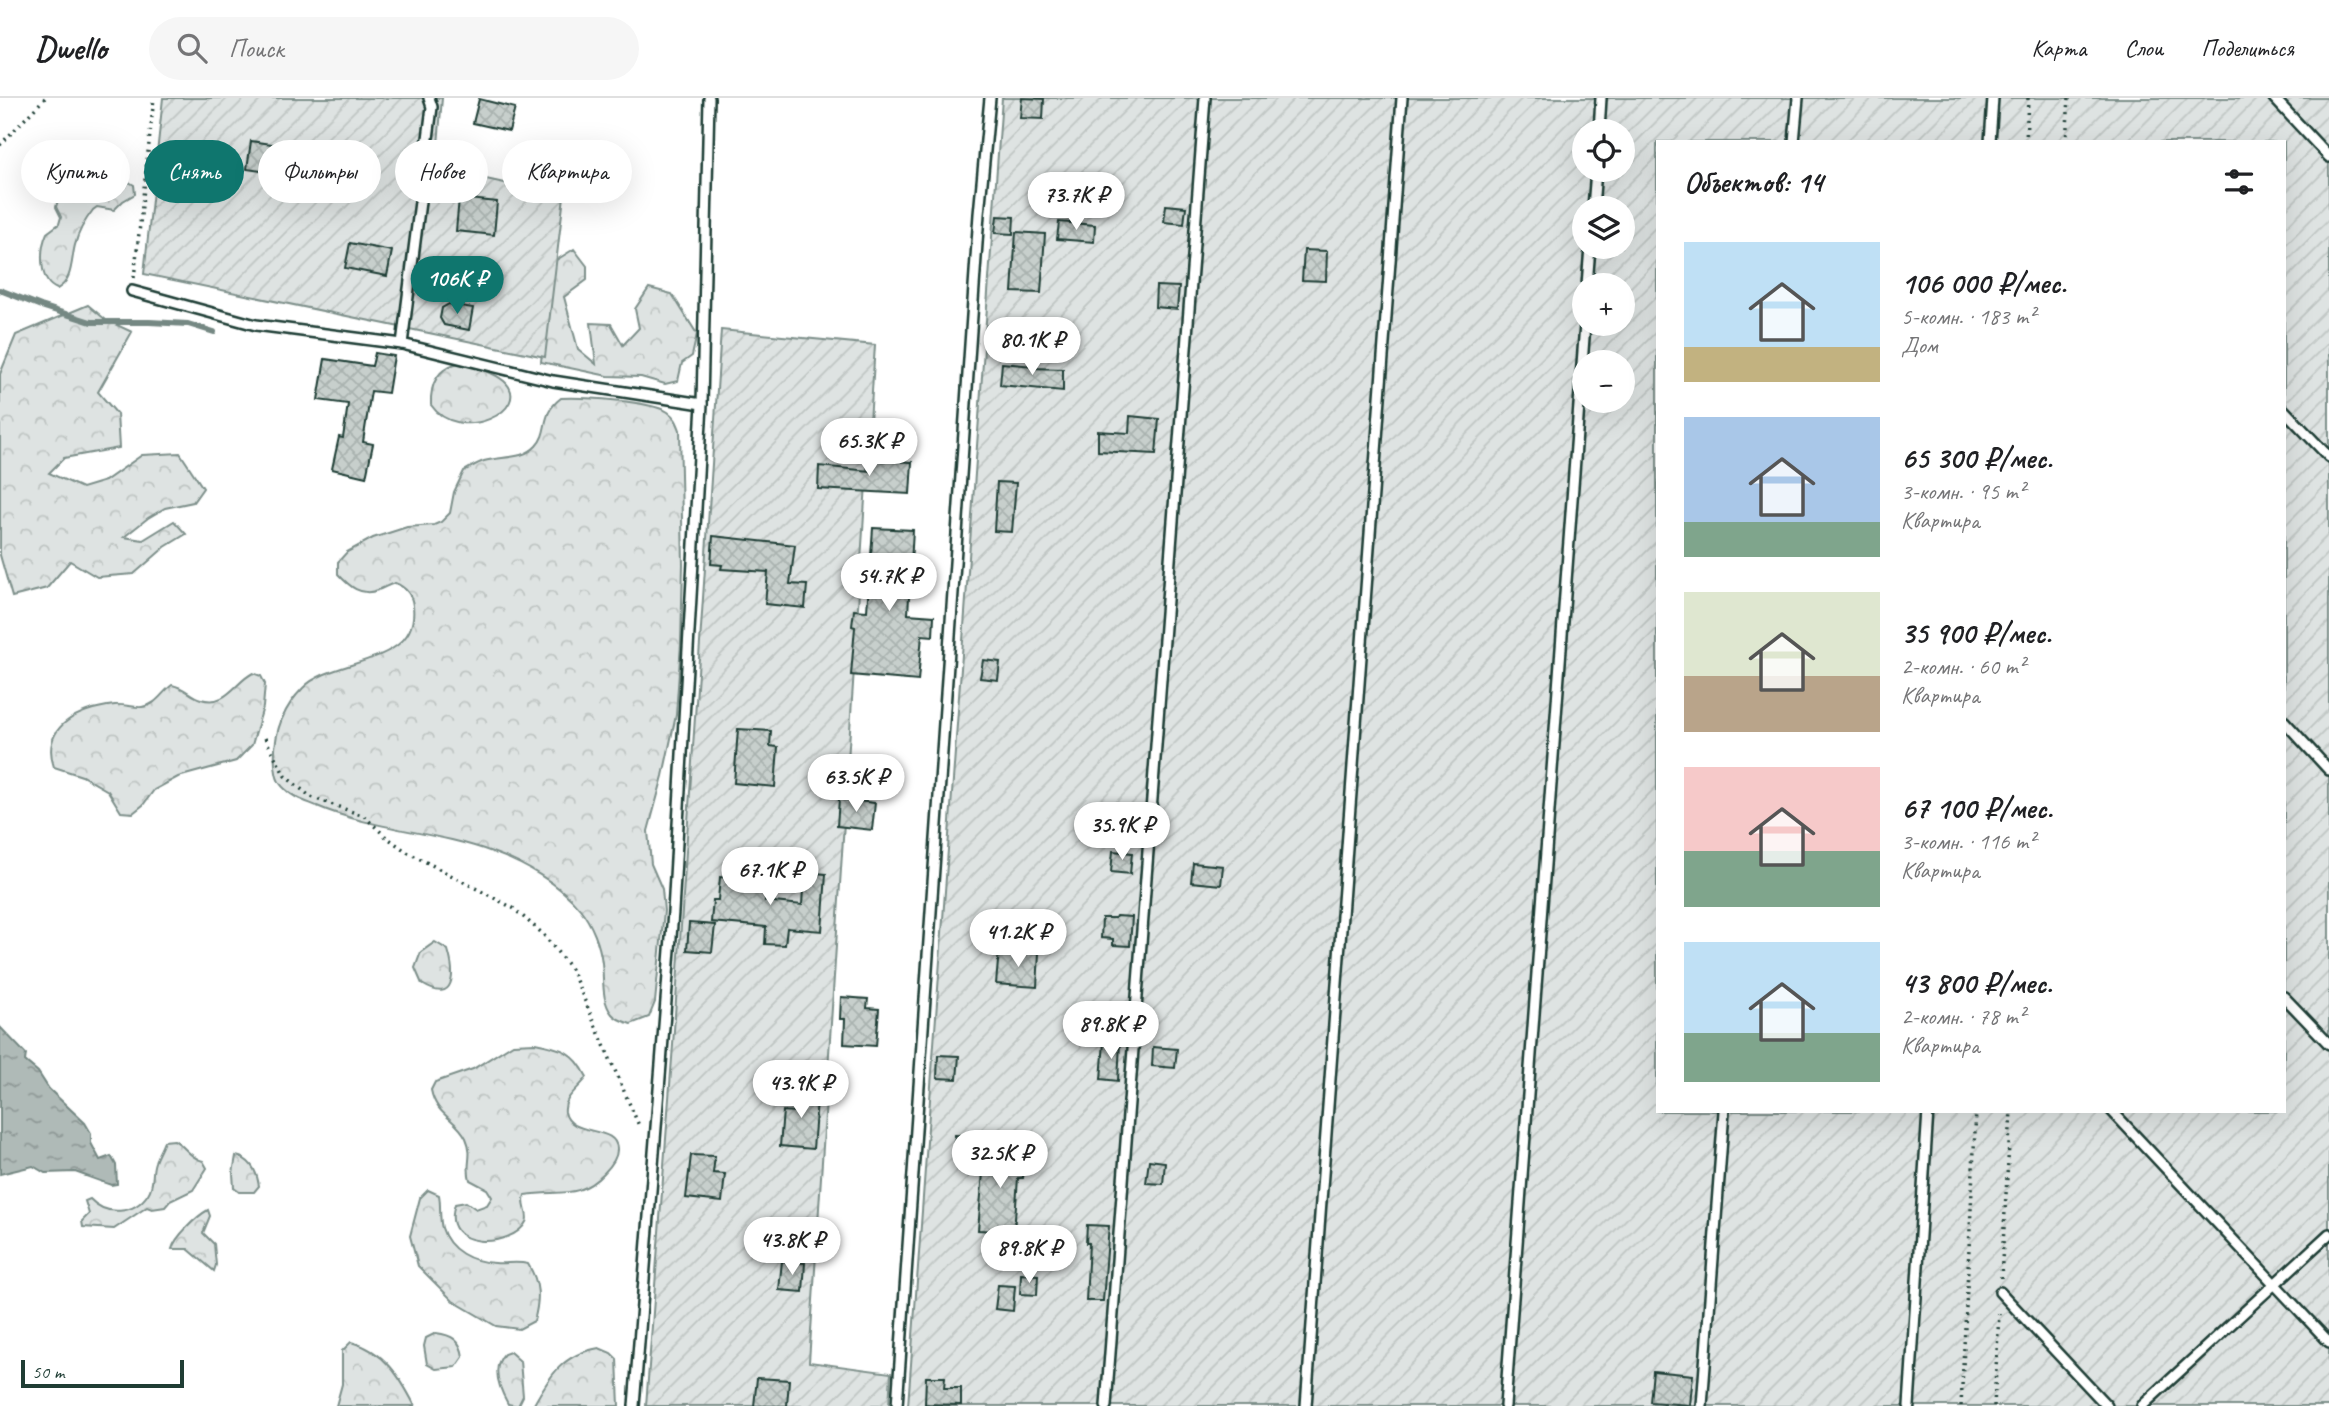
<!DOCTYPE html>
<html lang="ru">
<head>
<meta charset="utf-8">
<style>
	:root { --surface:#fff; --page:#f6f6f6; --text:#202124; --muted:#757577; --line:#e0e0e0; --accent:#0f766e }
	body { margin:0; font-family:Caveat,sans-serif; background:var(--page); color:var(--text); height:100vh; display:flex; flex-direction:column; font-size:26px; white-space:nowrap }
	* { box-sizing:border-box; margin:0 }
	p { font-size:23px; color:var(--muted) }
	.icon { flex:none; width:38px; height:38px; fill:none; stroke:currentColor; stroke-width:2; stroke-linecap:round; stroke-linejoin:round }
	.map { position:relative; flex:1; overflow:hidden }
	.drawer { position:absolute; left:1656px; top:42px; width:630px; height:973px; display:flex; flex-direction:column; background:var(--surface); border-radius:0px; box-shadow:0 7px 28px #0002 }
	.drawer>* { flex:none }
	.guide { position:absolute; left:21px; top:42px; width:665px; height:63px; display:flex; gap:14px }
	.tools { position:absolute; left:1572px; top:21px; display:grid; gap:14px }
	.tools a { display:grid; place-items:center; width:63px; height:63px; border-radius:50%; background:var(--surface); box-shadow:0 7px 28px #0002; font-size:35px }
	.scale { position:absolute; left:21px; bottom:18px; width:163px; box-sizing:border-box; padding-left:7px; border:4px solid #1f3d34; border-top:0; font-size:19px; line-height:24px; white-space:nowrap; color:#1f3d34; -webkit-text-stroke:5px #fff; paint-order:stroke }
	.price { position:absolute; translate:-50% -60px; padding:0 16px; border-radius:24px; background:#fff; color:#222; font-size:23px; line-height:46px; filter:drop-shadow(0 2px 4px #0008) }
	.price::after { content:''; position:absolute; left:50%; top:42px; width:21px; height:16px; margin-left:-10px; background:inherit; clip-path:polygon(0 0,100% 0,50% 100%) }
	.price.on { background:var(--accent); color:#fff }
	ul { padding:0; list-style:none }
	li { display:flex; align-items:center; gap:21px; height:175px; padding:0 28px }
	li span { display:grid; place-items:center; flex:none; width:196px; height:140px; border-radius:0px; color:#555 }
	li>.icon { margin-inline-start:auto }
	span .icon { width:84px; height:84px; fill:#fffc; stroke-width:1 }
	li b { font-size:30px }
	h2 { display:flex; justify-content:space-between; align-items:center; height:84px; padding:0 28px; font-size:30px }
	.pill { padding:0 24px; border-radius:32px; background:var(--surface); box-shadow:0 7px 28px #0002; font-size:24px; line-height:63px }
	.pill.on { background:var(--accent); color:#fff }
	header { display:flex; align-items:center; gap:42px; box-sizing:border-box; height:98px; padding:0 35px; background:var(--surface); border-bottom:2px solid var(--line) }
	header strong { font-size:33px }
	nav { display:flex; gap:38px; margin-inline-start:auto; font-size:24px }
	.search { width:490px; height:63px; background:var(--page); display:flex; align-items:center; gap:18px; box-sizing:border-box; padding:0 24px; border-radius:38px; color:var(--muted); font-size:26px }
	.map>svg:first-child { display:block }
	.forest { fill:url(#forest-crowns); stroke:#7e908b; stroke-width:2 }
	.garden { fill:url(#garden-furrows); stroke:#7e908b; stroke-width:2; fill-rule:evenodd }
	.water { fill:url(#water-ripples); stroke:#758883; stroke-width:2 }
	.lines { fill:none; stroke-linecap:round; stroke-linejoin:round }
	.stream { stroke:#758883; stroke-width:6 }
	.building { fill:url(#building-cross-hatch); stroke:#1f3d34; stroke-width:2 }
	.service-casing { stroke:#1f3d34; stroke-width:14 }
	.path { stroke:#1f3d34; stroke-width:3.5; stroke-dasharray:2 5; stroke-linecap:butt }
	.service { stroke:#fff; stroke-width:9 }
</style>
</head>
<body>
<header>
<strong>Dwello</strong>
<div class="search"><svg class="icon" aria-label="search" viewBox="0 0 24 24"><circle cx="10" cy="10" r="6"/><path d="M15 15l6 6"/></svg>Поиск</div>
<nav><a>Карта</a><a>Слои</a><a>Поделиться</a></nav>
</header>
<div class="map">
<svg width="2329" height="1308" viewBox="0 0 2329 1308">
	<defs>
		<pattern id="forest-crowns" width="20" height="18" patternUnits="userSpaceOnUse" patternTransform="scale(1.75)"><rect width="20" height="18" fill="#dee3e2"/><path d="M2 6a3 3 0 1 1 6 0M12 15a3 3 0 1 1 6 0" fill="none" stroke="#bec4c2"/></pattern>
		<pattern id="garden-furrows" width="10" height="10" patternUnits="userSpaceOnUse" patternTransform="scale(1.75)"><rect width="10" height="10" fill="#dee3e2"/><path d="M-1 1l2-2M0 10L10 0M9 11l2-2" fill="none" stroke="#bec4c2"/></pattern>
		<pattern id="water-ripples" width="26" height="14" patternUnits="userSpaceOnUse" patternTransform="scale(1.75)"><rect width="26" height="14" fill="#afbab7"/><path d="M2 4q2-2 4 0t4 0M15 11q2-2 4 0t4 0" fill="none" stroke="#8e9896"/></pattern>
		<pattern id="building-cross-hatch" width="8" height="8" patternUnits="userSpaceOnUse" patternTransform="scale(1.75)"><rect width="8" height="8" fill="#c7cfcc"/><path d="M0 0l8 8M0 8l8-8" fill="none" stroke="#aab3b0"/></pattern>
	</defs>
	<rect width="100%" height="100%" fill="#fff"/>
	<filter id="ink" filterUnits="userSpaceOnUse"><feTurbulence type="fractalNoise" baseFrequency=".0143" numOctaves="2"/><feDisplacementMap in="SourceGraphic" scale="14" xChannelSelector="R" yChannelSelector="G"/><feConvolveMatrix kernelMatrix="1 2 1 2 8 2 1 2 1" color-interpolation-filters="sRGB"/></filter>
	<g filter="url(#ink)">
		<!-- forest -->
		<g class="forest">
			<path d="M 107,71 L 134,87 L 135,96 L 123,103 L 114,112 L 97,109 L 93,112 C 86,121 78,135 75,147 C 71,162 73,183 57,191 C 38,184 40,150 47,135 L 59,126 L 61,119 L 56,109 C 62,81 86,98 95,91 C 100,87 100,79 102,74 Z"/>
			<polygon points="574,151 587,168 587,182 564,199 578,251 596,266 591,225 611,226 623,247 639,230 635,211 649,190 672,196 697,236 692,258 682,265 678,283 665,286 641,279 608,278 541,264 550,166"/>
			<polygon points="88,207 106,222 132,234 98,294 117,316 119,350 64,360 49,375 82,390 105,383 142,357 180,355 203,390 193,404 165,410 148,420 124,439 143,442 174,423 186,436 165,449 134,476 97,479 70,463 47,490 12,499 0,457 0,276 16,237"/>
			<path d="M 458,265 C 472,268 492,273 504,283 C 535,311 459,348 431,307 C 430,287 437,271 458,265 Z"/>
			<path d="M 561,300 C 584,299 650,303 668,314 C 675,319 677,324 680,332 L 683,466 L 681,545 L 676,617 L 663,678 L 648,733 L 651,766 L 662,791 L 664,813 L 655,904 L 649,919 L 631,926 C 625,924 617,922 612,916 C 601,903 604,881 602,865 C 600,847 592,826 580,811 C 559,785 523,765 492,754 C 435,733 373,732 317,708 C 306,704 294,700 285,691 C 277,684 276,677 275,667 C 273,638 282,611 303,590 C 332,559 420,569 413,508 C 412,497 405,489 395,485 C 388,487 384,490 378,492 C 361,499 349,488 338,476 L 338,464 L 347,454 L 373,440 L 407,429 L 434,427 L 441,424 L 450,415 L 454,394 L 464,373 C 470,370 477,365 484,363 C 501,358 523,362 536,348 C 550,333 539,317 561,300 Z"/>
			<path d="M 253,575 L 261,578 L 265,586 L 263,609 L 252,647 L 236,663 L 178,679 L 154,692 L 143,707 L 133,715 L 121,714 L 108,693 L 82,678 L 54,669 C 40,627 80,611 115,607 C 124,606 134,610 142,609 C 157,607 162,594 172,587 C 186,590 190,598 201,601 C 226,609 235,584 253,575 Z"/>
			<path d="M 435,844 L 448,852 C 455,875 456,907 422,886 L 415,870 L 421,854 Z"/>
			<path d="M 535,945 C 561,950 574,953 587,979 C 580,990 563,999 565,1014 C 570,1040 618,1026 617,1052 C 617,1061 610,1069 604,1075 C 578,1103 557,1091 525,1097 C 521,1108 530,1117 526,1124 C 513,1150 439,1154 455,1106 L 466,1104 L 476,1111 L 487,1107 L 492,1099 L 487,1091 L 470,1082 C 465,1065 474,1058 466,1040 C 456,1020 436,1018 431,992 L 435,984 L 473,971 L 513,946 Z"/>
			<path d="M 174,1042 C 185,1048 190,1060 203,1063 L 207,1070 L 193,1092 L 170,1103 L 165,1109 L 152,1111 L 147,1109 L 114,1131 L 83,1129 L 82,1123 L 89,1116 L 85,1103 L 90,1101 C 106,1118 134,1117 148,1096 C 155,1086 151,1075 155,1064 C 157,1057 162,1050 164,1043 Z"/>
			<path d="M 236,1058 C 251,1061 257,1074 259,1088 L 254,1094 L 239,1094 L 234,1090 L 233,1075 Z"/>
			<path d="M 428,1092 L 439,1097 C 441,1107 439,1120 442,1130 C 449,1153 472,1164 495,1165 C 507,1166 516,1163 528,1166 C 540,1185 540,1201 534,1223 L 519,1231 L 496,1228 L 453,1203 L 418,1168 L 410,1138 L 420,1100 Z"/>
			<path d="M 208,1112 L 210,1118 L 203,1135 L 214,1146 L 216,1167 L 214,1173 L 188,1151 L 172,1151 C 175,1139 197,1118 208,1112 Z"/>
			<path d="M 436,1235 C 452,1237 461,1242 463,1259 L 456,1269 L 436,1271 L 427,1266 L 424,1248 L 426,1240 Z"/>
			<path d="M 351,1244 C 385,1253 400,1279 415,1308 L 336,1308 L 342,1286 L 342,1253 Z"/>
			<path d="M 599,1250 L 611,1255 L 617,1261 L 619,1308 L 533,1308 C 550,1277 563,1256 599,1250 Z"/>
			<path d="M 510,1254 L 520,1263 L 523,1298 L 518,1308 L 508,1306 C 500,1292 491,1270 504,1256 Z"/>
		</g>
		<!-- garden -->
		<g class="garden">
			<polygon points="163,0 442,0 436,70 564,98 545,259 144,176"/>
			<path d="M 1002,0 L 2329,0 L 2329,1308 L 908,1308 ZM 1584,33 L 1622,33 L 1622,72 L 1584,72 ZM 1657,44 L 2284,44 L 2284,1013 L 1657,1013 ZM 1584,110 L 1622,110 L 1622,149 L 1584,149 ZM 1584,187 L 1622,187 L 1622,226 L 1584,226 ZM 1584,264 L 1622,264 L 1622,303 L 1584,303 Z"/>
			<polygon points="721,232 875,247 809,1264 891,1275 889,1308 646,1308 673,947"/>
		</g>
		<!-- water -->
		<polygon class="water" points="0,929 26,956 25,963 38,974 49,991 85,1025 91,1035 91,1045 100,1062 111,1058 116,1067 117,1086 111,1087 75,1074 45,1075 33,1068 0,1076"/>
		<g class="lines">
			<!-- stream -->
			<polyline class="stream" points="0,192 41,208 91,224 149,224 188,226 214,234"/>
		</g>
		<!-- building -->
		<g class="building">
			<polygon points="1022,0 1044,1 1043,21 1020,20"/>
			<polygon points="479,1 515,10 509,33 473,25"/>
			<polygon points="251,43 286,48 282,76 247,71"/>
			<polygon points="459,100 497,104 494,137 456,133"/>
			<polygon points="1166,107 1186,109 1184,126 1164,124"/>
			<polygon points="997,118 1014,119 1013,136 995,135"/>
			<polygon points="1059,124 1095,127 1094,144 1057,141"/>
			<polygon points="1016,134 1045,136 1041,195 1012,194"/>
			<polygon points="350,145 392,153 387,178 345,170"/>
			<polygon points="1304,152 1327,153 1326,183 1302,182"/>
			<polygon points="1156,188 1179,189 1177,211 1155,209"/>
			<polygon points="449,206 473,210 469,232 444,227 440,220 442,210"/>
			<polygon points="375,255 394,258 388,295 371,293 363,344 373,346 366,379 332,371 339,339 343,340 348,306 318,302 325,261 372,268"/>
			<polygon points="1002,265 1034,268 1033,270 1063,271 1063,293 1000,287"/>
			<polygon points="1130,318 1159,321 1156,356 1098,353 1098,333 1129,335"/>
			<polygon points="871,362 912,364 910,396 818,391 819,368 870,373"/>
			<polygon points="997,384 1016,385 1012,434 994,433"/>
			<polygon points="873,430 913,432 908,516 934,518 933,538 922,537 918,583 851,577 855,529 852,528 854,512 867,513"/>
			<polygon points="713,438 795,447 790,486 807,487 805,510 765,506 768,474 721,471 722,467 711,466"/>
			<polygon points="983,562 1000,564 998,582 980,580"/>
			<polygon points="738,631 771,633 770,648 778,649 775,689 734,685"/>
			<polygon points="839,701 875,705 872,732 837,728"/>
			<polygon points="1113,753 1132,755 1130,776 1111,774"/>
			<polygon points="1193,765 1223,768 1221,787 1191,784"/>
			<polygon points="804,774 826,776 822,833 787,830 785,847 765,846 766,829 711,824 713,802 718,802 720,779 767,783 765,803 802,807"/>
			<polygon points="1116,818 1132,819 1130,848 1113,847 1113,841 1101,840 1102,820 1115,820"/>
			<polygon points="689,825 715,827 712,854 687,852"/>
			<polygon points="999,852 1039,855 1037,889 996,886"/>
			<polygon points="841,899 868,901 867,910 879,911 876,948 844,946 845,921 840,921"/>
			<polygon points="1104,944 1120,945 1118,983 1101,981"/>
			<polygon points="1153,949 1177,951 1175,970 1152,968"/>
			<polygon points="938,957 959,958 957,981 937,980"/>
			<polygon points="797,988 818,990 813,1051 780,1048 783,1013 795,1014"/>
			<polygon points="955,1037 984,1039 982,1062 953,1060"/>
			<polygon points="985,1051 1026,1055 1023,1080 1018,1080 1014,1134 978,1132"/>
			<polygon points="691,1057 715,1058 713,1075 725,1076 722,1104 686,1100"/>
			<polygon points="1149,1062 1165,1064 1163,1086 1146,1085"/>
			<polygon points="1087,1127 1109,1128 1103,1203 1086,1203 1089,1145 1086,1145"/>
			<polygon points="782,1163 805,1165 803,1194 779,1192"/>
			<polygon points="1021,1176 1038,1177 1037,1197 1020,1196"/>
			<polygon points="998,1187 1015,1188 1013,1213 995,1211"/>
			<polygon points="1653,1273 1693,1277 1690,1307 1650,1304"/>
			<polygon points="926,1279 945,1279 944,1290 961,1290 961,1307 925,1306"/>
			<polygon points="757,1280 789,1282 787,1308 754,1308"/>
		</g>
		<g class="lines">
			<defs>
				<g id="service">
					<polyline points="2274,0 2329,59"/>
					<polyline points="1599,33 1601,0"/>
					<polyline points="1794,44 1798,0"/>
					<polyline points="1990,44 1993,0"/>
					<polyline points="1593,110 1596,72"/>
					<polyline points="1587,187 1590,149"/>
					<polyline points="132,193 256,227 402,246 553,283 702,306"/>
					<polyline points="402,246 432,9 429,0"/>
					<polyline points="2284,312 2329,359"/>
					<polyline points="2284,623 2329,672"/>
					<polyline points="2284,899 2329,946"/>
					<polyline points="2112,1013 2329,1244"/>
					<polyline points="2000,1194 2107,1308"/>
					<polyline points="634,1308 673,814 702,306 709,0"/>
					<polyline points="897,1308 979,116 990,0"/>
					<polyline points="1106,1308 1205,0"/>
					<polyline points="1306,1308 1402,0"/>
					<polyline points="1505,1308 1585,226"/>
					<polyline points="1702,1308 1724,1013"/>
					<polyline points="1909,1308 1928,1013"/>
					<polyline points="2142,1308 2329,1136"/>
				</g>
			</defs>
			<!-- service casing -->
			<use href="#service" class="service-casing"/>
			<!-- path -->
			<g class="path">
				<polyline points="2026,44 2028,0"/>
				<polyline points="2066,44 2069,0"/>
				<polyline points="0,47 45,0"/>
				<polyline points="134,180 154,0"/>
				<polyline points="265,640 285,678 311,699 364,718 385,738 407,754 513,810 543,836 571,871 640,1030"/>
				<polyline points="2001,1180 2011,1013"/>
				<polyline points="1961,1308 1976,1013"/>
				<polyline points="1994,1308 1999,1216"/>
			</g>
			<!-- service -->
			<use href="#service" class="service"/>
		</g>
	</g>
</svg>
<div class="tools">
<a><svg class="icon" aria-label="locate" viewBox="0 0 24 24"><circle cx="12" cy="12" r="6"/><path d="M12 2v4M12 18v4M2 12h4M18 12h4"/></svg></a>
<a><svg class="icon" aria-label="layers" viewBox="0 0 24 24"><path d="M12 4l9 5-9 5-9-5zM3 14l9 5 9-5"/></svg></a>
<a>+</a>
<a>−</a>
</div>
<div class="scale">50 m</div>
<b class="price" style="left:1076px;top:134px">73.7K ₽</b>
<b class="price on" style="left:457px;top:218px">106K ₽</b>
<b class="price" style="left:1032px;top:279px">80.1K ₽</b>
<b class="price" style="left:869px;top:380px">65.3K ₽</b>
<b class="price" style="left:889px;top:515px">54.7K ₽</b>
<b class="price" style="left:856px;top:716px">63.5K ₽</b>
<b class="price" style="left:1122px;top:764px">35.9K ₽</b>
<b class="price" style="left:770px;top:809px">67.1K ₽</b>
<b class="price" style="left:1018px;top:871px">41.2K ₽</b>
<b class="price" style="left:1111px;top:963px">89.8K ₽</b>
<b class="price" style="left:801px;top:1022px">43.9K ₽</b>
<b class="price" style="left:1000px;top:1092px">32.5K ₽</b>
<b class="price" style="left:792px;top:1179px">43.8K ₽</b>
<b class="price" style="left:1029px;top:1187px">89.8K ₽</b>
<div class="guide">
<a class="pill">Купить</a>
<a class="pill on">Снять</a>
<a class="pill">Фильтры</a>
<a class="pill">Новое</a>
<a class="pill">Квартира</a>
</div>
<section class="drawer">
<h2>Объектов: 14<svg class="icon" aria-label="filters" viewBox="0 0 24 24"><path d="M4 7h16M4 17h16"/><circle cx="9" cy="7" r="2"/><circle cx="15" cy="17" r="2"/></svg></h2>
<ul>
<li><span style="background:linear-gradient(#bfe0f5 75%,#c2b280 0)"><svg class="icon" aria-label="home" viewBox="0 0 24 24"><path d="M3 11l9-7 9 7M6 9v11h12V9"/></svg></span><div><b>106 000 ₽/мес.</b><p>5-комн. · 183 m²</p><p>Дом</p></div></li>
<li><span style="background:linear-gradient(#a9c7e8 75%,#7fa58c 0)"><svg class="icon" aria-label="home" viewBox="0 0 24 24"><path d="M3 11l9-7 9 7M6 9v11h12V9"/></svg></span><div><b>65 300 ₽/мес.</b><p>3-комн. · 95 m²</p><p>Квартира</p></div></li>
<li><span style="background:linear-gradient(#dfe7d0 60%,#b9a48a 0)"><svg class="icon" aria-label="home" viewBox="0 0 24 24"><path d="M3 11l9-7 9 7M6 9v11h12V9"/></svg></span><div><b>35 900 ₽/мес.</b><p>2-комн. · 60 m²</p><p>Квартира</p></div></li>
<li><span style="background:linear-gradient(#f6c9c9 60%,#7fa58c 0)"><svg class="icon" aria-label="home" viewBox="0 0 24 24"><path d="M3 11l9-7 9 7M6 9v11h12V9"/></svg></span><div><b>67 100 ₽/мес.</b><p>3-комн. · 116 m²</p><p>Квартира</p></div></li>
<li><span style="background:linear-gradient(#bfe0f5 65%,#7fa58c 0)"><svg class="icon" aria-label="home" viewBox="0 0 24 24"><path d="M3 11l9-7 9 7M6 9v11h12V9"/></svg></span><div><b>43 800 ₽/мес.</b><p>2-комн. · 78 m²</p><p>Квартира</p></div></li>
</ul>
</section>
</div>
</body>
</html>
